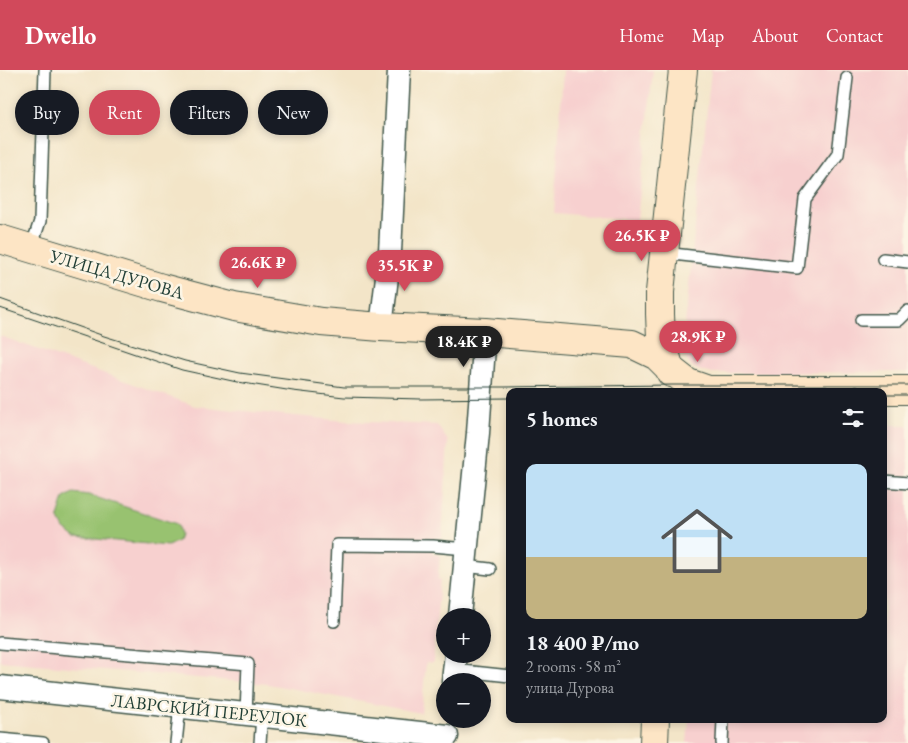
<!DOCTYPE html>
<html lang="en">
<head>
<meta charset="utf-8">
<style>
	:root { --surface:#171b24; --page:#20242c; --text:#f1f3f6; --muted:#9ea1a6; --line:#363941; --accent:#d1495b }
	body { margin:0; font-family:"EB Garamond",serif; background:var(--page); color:var(--text); height:100vh; display:flex; flex-direction:column; font-size:19px; white-space:nowrap }
	* { box-sizing:border-box; margin:0 }
	p { font-size:16px; color:var(--muted) }
	.icon { flex:none; width:28px; height:28px; fill:none; stroke:currentColor; stroke-width:2; stroke-linecap:round; stroke-linejoin:round }
	.map { position:relative; flex:1; overflow:hidden }
	.sheet { position:absolute; left:506px; top:318px; width:381px; height:335px; display:flex; flex-direction:column; background:var(--surface); border-radius:10px; box-shadow:0 2px 8px #0003 }
	.sheet>* { flex:none }
	.hud { position:absolute; left:15px; top:20px; width:416px; height:45px; display:flex; gap:10px }
	.fabs { position:absolute; left:436px; top:538px; display:grid; gap:10px }
	.fabs a { display:grid; place-items:center; width:55px; height:55px; border-radius:50%; background:var(--surface); box-shadow:0 2px 8px #0003; font-size:25px }
	.price { position:absolute; translate:-50% -42px; padding:0 11px; border-radius:18px; background:var(--accent); color:#fff; font-size:16px; line-height:32px; filter:drop-shadow(0 1px 2px #0008) }
	.price::after { content:''; position:absolute; left:50%; top:30px; width:15px; height:11px; margin-left:-8px; background:inherit; clip-path:polygon(0 0,100% 0,50% 100%) }
	.price.on { background:#222; color:#fff }
	ul { padding:0; list-style:none }
	li { display:grid; align-content:center; gap:10px; height:265px; padding:0 20px }
	li+li { border-top:1px solid var(--line) }
	li span { display:grid; place-items:center; height:155px; border-radius:10px; color:#555 }
	li>.icon { margin-inline-start:auto }
	span .icon { width:90px; height:90px; fill:#fffc; stroke-width:1 }
	li b { font-size:21px }
	h2 { display:flex; justify-content:space-between; align-items:center; height:60px; padding:0 20px; font-size:21px }
	.pill { padding:0 18px; border-radius:22px; background:var(--surface); box-shadow:0 2px 8px #0003; font-size:18px; line-height:45px }
	.pill.on { background:var(--accent); color:#fff }
	header { display:flex; align-items:center; gap:30px; box-sizing:border-box; height:70px; padding:0 25px; background:var(--accent); color:#fff }
	header strong { font-size:24px }
	nav { display:flex; gap:28px; margin-inline-start:auto; font-size:18px }
	.map>svg:first-child { display:block }
	.built { fill:#f7d0cf }
	.green { fill:#98c26f; stroke:#5c8052 }
	.lines { fill:none; stroke-linecap:round; stroke-linejoin:round }
	.lane-casing { stroke:#3f564a; stroke-width:14 }
	.street-casing { stroke:#3f564a; stroke-width:25 }
	.secondary-casing { stroke:#3f564a; stroke-width:30 }
	.lane { stroke:#fff; stroke-width:11 }
	.street { stroke:#fff; stroke-width:22 }
	.secondary { stroke:#fde5c5; stroke-width:28 }
	.tram { stroke:#1f3d34; stroke-width:1 }
	.labels { text-anchor:middle; dominant-baseline:central; stroke-width:5; stroke-linejoin:round; paint-order:stroke }
	.street-label { font-size:18px; fill:#1f3d34; stroke:#fcf5e5 }
</style>
</head>
<body>
<header>
<strong>Dwello</strong>
<nav><a>Home</a><a>Map</a><a>About</a><a>Contact</a></nav>
</header>
<div class="map">
<svg width="908" height="673" viewBox="0 0 908 673">
	<rect width="100%" height="100%" fill="#fcf5e5"/>
	<filter id="ink" filterUnits="userSpaceOnUse"><feTurbulence type="fractalNoise" baseFrequency=".02" numOctaves="2"/><feDisplacementMap in="SourceGraphic" scale="10" xChannelSelector="R" yChannelSelector="G"/><feConvolveMatrix kernelMatrix="1 2 1 2 8 2 1 2 1" color-interpolation-filters="sRGB"/></filter>
	<filter id="wash" filterUnits="userSpaceOnUse"><feTurbulence type="fractalNoise" baseFrequency=".0096" numOctaves="4" result="noise"/><feDisplacementMap in="SourceGraphic" scale="20" xChannelSelector="R" yChannelSelector="G"/><feGaussianBlur stdDeviation="1.12" result="paint"/><feColorMatrix in="noise" values="0 0 0 0 0 0 0 0 0 0 0 0 0 0 0 0 0 1.4 0 .05"/><feComposite in="paint" operator="in"/></filter>
	<g filter="url(#wash)">
		<rect width="100%" height="100%" fill="#f3e5c8"/>
		<!-- built -->
		<g class="built">
			<polygon points="563,0 653,0 637,150 554,143"/>
			<polygon points="711,0 908,0 908,302 709,303 698,300 690,295 684,284 683,274"/>
			<polygon points="0,266 195,336 346,351 437,355 448,371 442,468 434,468 432,484 440,485 438,510 440,510 433,593 426,593 421,643 268,614 0,591"/>
			<polygon points="884,355 908,355 908,673 687,673 689,649 884,649"/>
		</g>
		<!-- green -->
		<polygon class="green" points="73,423 89,425 177,454 180,464 178,471 168,476 75,467 64,459 58,447 64,428"/>
	</g>
	<g filter="url(#ink)">
		<g class="lines">
			<defs>
				<g id="lane">
					<polyline points="31,178 40,151 45,0"/>
					<polyline points="664,183 797,198 805,129 838,84 847,8"/>
					<polyline points="883,189 908,192"/>
					<polyline points="861,250 899,250 908,241"/>
					<polyline points="884,411 908,413"/>
					<polyline points="465,496 490,499"/>
					<polyline points="334,551 337,475 433,476 466,479"/>
					<polyline points="0,573 248,594 246,644"/>
					<polyline points="454,600 510,606"/>
					<polyline points="0,669 43,673"/>
					<polyline points="176,673 180,636"/>
					<polyline points="260,673 262,646"/>
					<polyline points="722,673 723,649"/>
				</g>
				<g id="street">
					<polyline points="381,257 390,182 399,0"/>
					<polyline points="460,546 478,363 485,262"/>
					<polyline points="453,611 456,584"/>
					<polyline points="0,617 447,666"/>
				</g>
				<g id="secondary">
					<polyline points="0,169 162,218 234,237 321,252 381,257 485,262 632,274 657,286 670,299 688,313 708,320 908,320"/>
					<polyline points="671,303 661,268 660,244 660,222 683,0"/>
					<polyline points="654,673 655,649"/>
				</g>
			</defs>
			<!-- lane casing -->
			<use href="#lane" class="lane-casing"/>
			<!-- street casing -->
			<use href="#street" class="street-casing"/>
			<!-- secondary casing -->
			<use href="#secondary" class="secondary-casing"/>
			<!-- lane -->
			<use href="#lane" class="lane"/>
			<!-- street -->
			<use href="#street" class="street"/>
			<!-- secondary -->
			<use href="#secondary" class="secondary"/>
			<!-- tram -->
			<g class="tram">
				<polyline points="0,229 104,266 185,291 240,303 344,317 504,317 673,315 908,315"/>
				<polyline points="0,238 182,300 237,312 293,321 344,327 421,329 510,328"/>
				<polyline points="884,325 908,325"/>
			</g>
		</g>
	</g>
	<g class="labels">
		<!-- street labels -->
		<g class="street-label">
			<text transform="translate(117 204) rotate(16)">УЛИЦА ДУРОВА</text>
			<text transform="translate(209 640) rotate(6)">ЛАВРСКИЙ ПЕРЕУЛОК</text>
		</g>
	</g>
</svg>
<div class="fabs">
<a>+</a>
<a>−</a>
</div>
<b class="price" style="left:642px;top:192px">26.5K ₽</b>
<b class="price" style="left:258px;top:219px">26.6K ₽</b>
<b class="price" style="left:405px;top:222px">35.5K ₽</b>
<b class="price" style="left:698px;top:293px">28.9K ₽</b>
<b class="price on" style="left:464px;top:298px">18.4K ₽</b>
<div class="hud">
<a class="pill">Buy</a>
<a class="pill on">Rent</a>
<a class="pill">Filters</a>
<a class="pill">New</a>
</div>
<section class="sheet">
<h2>5 homes<svg class="icon" aria-label="filters" viewBox="0 0 24 24"><path d="M4 7h16M4 17h16"/><circle cx="9" cy="7" r="2"/><circle cx="15" cy="17" r="2"/></svg></h2>
<ul>
<li><span style="background:linear-gradient(#bfe0f5 60%,#c2b280 0)"><svg class="icon" aria-label="home" viewBox="0 0 24 24"><path d="M3 11l9-7 9 7M6 9v11h12V9"/></svg></span><div><b>18 400 ₽/mo</b><p>2 rooms · 58 m²</p><p>улица Дурова</p></div></li>
</ul>
</section>
</div>
</body>
</html>
